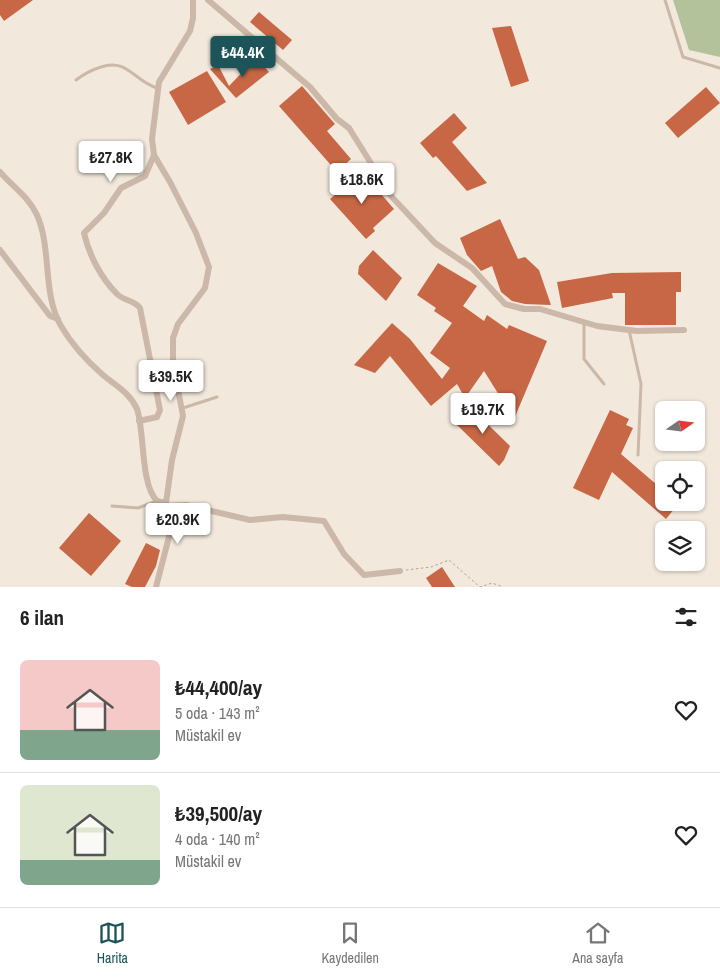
<!DOCTYPE html>
<html lang="tr">
<head>
<meta charset="utf-8">
<style>
	:root { --surface:#fff; --page:#f6f6f6; --text:#222; --muted:#767676; --line:#e0e0e0; --accent:#1d5459 }
	body { margin:0; font-family:"Archivo Narrow",sans-serif; background:var(--page); color:var(--text); height:100vh; display:flex; flex-direction:column; font-size:19px; white-space:nowrap }
	* { box-sizing:border-box; margin:0 }
	p { font-size:16px; color:var(--muted) }
	.icon { flex:none; width:28px; height:28px; fill:none; stroke:currentColor; stroke-width:2; stroke-linecap:round; stroke-linejoin:round }
	.map { position:relative; height:587px; overflow:hidden }
	.side { display:flex; flex-direction:column; background:var(--surface); flex:1 }
	.side>* { flex:none }
	.needle { width:32px; rotate:76deg }
	.fabs { position:absolute; left:655px; top:401px; display:grid; gap:10px }
	.fabs a { display:grid; place-items:center; width:50px; height:50px; border-radius:8px; background:var(--surface); box-shadow:0 1px 4px #0004; font-size:25px }
	.price { position:absolute; translate:-50% -42px; padding:0 11px; border-radius:5px; background:#fff; color:#222; font-size:16px; line-height:32px; filter:drop-shadow(0 1px 2px #0008) }
	.price::after { content:''; position:absolute; left:50%; top:30px; width:15px; height:11px; margin-left:-8px; background:inherit; clip-path:polygon(0 0,100% 0,50% 100%) }
	.price.current { background:var(--accent); color:#fff }
	ul { padding:0; list-style:none }
	li { display:flex; align-items:center; gap:15px; height:125px; padding:0 20px }
	li+li { border-top:1px solid var(--line) }
	li span { display:grid; place-items:center; flex:none; width:140px; height:100px; border-radius:8px; color:#555 }
	li>.icon { margin-inline-start:auto }
	span .icon { width:60px; height:60px; fill:#fffc; stroke-width:1 }
	li b { font-size:21px }
	h2 { display:flex; justify-content:space-between; align-items:center; height:60px; padding:0 20px; font-size:21px }
	.dock { display:flex; justify-content:space-around; align-items:center; height:70px; border-top:1px solid var(--line); background:var(--surface); font-size:14px; color:var(--muted) }
	.dock a { display:grid; justify-items:center; gap:2px }
	.dock .current { color:var(--accent) }
	.map>svg:first-child { display:block }
	.green { fill:#b4c29c }
	.building { fill:#c76745 }
	.lines { fill:none; stroke-linecap:round; stroke-linejoin:round }
	.path { stroke:#b6a292; stroke-width:1; stroke-dasharray:2.5 2.5; stroke-linecap:butt }
	.lane { stroke:#cbb8a8; stroke-width:3 }
	.street { stroke:#cbb8a8; stroke-width:6 }
</style>
</head>
<body>
<div class="map">
<svg width="720" height="587" viewBox="0 0 720 587">
	<rect width="100%" height="100%" fill="#f2e8dc"/>
	<!-- green -->
	<polygon class="green" points="673,0 720,0 720,57 689,50"/>
	<!-- building -->
	<g class="building">
		<polygon points="0,0 33,0 4,21 0,15"/>
		<polygon points="259,12 292,40 283,50 250,22"/>
		<polygon points="511,26 529,81 511,87 492,28"/>
		<polygon points="256,58 269,72 236,98 210,69 218,65 229,86"/>
		<polygon points="207,71 226,102 188,125 169,92"/>
		<polygon points="302,86 335,124 327,131 351,159 337,172 279,106"/>
		<polygon points="706,87 720,103 678,138 665,123"/>
		<polygon points="454,113 467,128 452,142 487,183 467,191 436,156 433,158 420,143"/>
		<polygon points="362,172 394,209 373,228 375,231 366,239 330,199"/>
		<polygon points="500,219 518,259 525,257 539,270 551,305 525,304 512,301 501,292 492,266 481,271 467,255 460,238"/>
		<polygon points="373,250 402,278 386,301 358,274 359,266"/>
		<polygon points="438,263 477,286 463,306 484,321 487,315 507,329 509,325 547,341 514,419 484,371 465,398 457,384 431,406 390,356 375,373 354,365 392,323 410,339 442,379 450,368 430,353 452,323 434,311 436,308 417,295"/>
		<polygon points="681,272 681,292 676,292 676,325 625,325 625,293 612,293 613,298 562,308 557,282 612,273"/>
		<polygon points="469,406 510,446 504,460 499,466 454,422"/>
		<polygon points="610,410 629,419 626,425 633,428 621,454 664,491 664,502 680,502 666,519 612,472 599,500 573,488"/>
		<polygon points="89,513 121,541 91,576 59,548"/>
		<polygon points="146,543 160,550 156,566 145,587 132,587 125,584"/>
		<polygon points="442,567 455,587 432,587 426,578"/>
	</g>
	<g class="lines">
		<!-- path -->
		<polyline class="path" points="406,570 431,567 449,560 480,587 492,583 503,587"/>
		<!-- lane -->
		<g class="lane">
			<polyline points="665,0 683,57 720,68"/>
			<path d="M 76,80 C 84,74 91,70 101,67 C 127,58 134,81 157,88"/>
			<polyline points="584,323 584,359 604,384"/>
			<polyline points="629,330 641,384 638,455"/>
			<polyline points="183,408 217,397"/>
			<polyline points="112,506 138,508 157,501"/>
		</g>
		<!-- street -->
		<g class="street">
			<polyline points="208,0 310,87 337,119 349,128 392,197 435,243 472,268 505,304 524,309 540,309 597,326 637,331 684,330"/>
			<path d="M 0,172 C 12,186 29,197 37,215 C 52,249 42,293 61,326 C 71,343 88,362 103,375 C 116,386 130,393 137,409 C 145,432 140,484 157,501 L 166,503 L 172,460 L 183,416 L 173,363 L 173,338 L 178,324 L 205,288 L 209,267 L 196,233 L 170,182 L 154,155 L 152,139 L 159,82 L 190,31 L 193,18 L 193,0"/>
			<polyline points="0,250 50,316 58,319"/>
			<path d="M 139,421 L 157,417 L 160,410 L 140,308 C 134,300 124,301 117,294 C 101,278 89,255 84,233 L 104,213 L 121,188 L 145,176 L 154,155"/>
			<polyline points="167,506 186,505 250,520 283,517 324,521 344,554 364,575 400,571"/>
			<polyline points="156,587 170,533 166,503"/>
		</g>
	</g>
</svg>
<div class="fabs">
<a><svg class="needle" viewBox="-14 -14 28 28"><path d="M0-13l5 13h-10z" fill="#e53935"/><path d="M0 13l5-13h-10z" fill="#767676"/></svg></a>
<a><svg class="icon" aria-label="locate" viewBox="0 0 24 24"><circle cx="12" cy="12" r="6"/><path d="M12 2v4M12 18v4M2 12h4M18 12h4"/></svg></a>
<a><svg class="icon" aria-label="layers" viewBox="0 0 24 24"><path d="M12 4l9 5-9 5-9-5zM3 14l9 5 9-5"/></svg></a>
</div>
<b class="price current" style="left:243px;top:78px">₺44.4K</b>
<b class="price" style="left:111px;top:183px">₺27.8K</b>
<b class="price" style="left:362px;top:205px">₺18.6K</b>
<b class="price" style="left:171px;top:402px">₺39.5K</b>
<b class="price" style="left:483px;top:435px">₺19.7K</b>
<b class="price" style="left:178px;top:545px">₺20.9K</b>
</div>
<section class="side">
<h2>6 ilan<svg class="icon" aria-label="filters" viewBox="0 0 24 24"><path d="M4 7h16M4 17h16"/><circle cx="9" cy="7" r="2"/><circle cx="15" cy="17" r="2"/></svg></h2>
<ul>
<li><span style="background:linear-gradient(#f6c9c9 70%,#7fa58c 0)"><svg class="icon" aria-label="home" viewBox="0 0 24 24"><path d="M3 11l9-7 9 7M6 9v11h12V9"/></svg></span><div><b>₺44,400/ay</b><p>5 oda · 143 m²</p><p>Müstakil ev</p></div><svg class="icon" aria-label="heart" viewBox="0 0 24 24"><path d="M12 20l-8-8c-3-5 5-10 8-4 3-6 11-1 8 4z"/></svg></li>
<li><span style="background:linear-gradient(#dfe7d0 75%,#7fa58c 0)"><svg class="icon" aria-label="home" viewBox="0 0 24 24"><path d="M3 11l9-7 9 7M6 9v11h12V9"/></svg></span><div><b>₺39,500/ay</b><p>4 oda · 140 m²</p><p>Müstakil ev</p></div><svg class="icon" aria-label="heart" viewBox="0 0 24 24"><path d="M12 20l-8-8c-3-5 5-10 8-4 3-6 11-1 8 4z"/></svg></li>
</ul>
</section>
<nav class="dock">
<a class="current"><svg class="icon" aria-label="map" viewBox="0 0 24 24"><path d="M3 6l6-2 6 2 6-2v14l-6 2-6-2-6 2zM9 4v14M15 6v14"/></svg>Harita</a>
<a><svg class="icon" aria-label="saved" viewBox="0 0 24 24"><path d="M7 4h10v16l-5-4-5 4z"/></svg>Kaydedilen</a>
<a><svg class="icon" aria-label="home" viewBox="0 0 24 24"><path d="M3 11l9-7 9 7M6 9v11h12V9"/></svg>Ana sayfa</a>
</nav>
</body>
</html>
